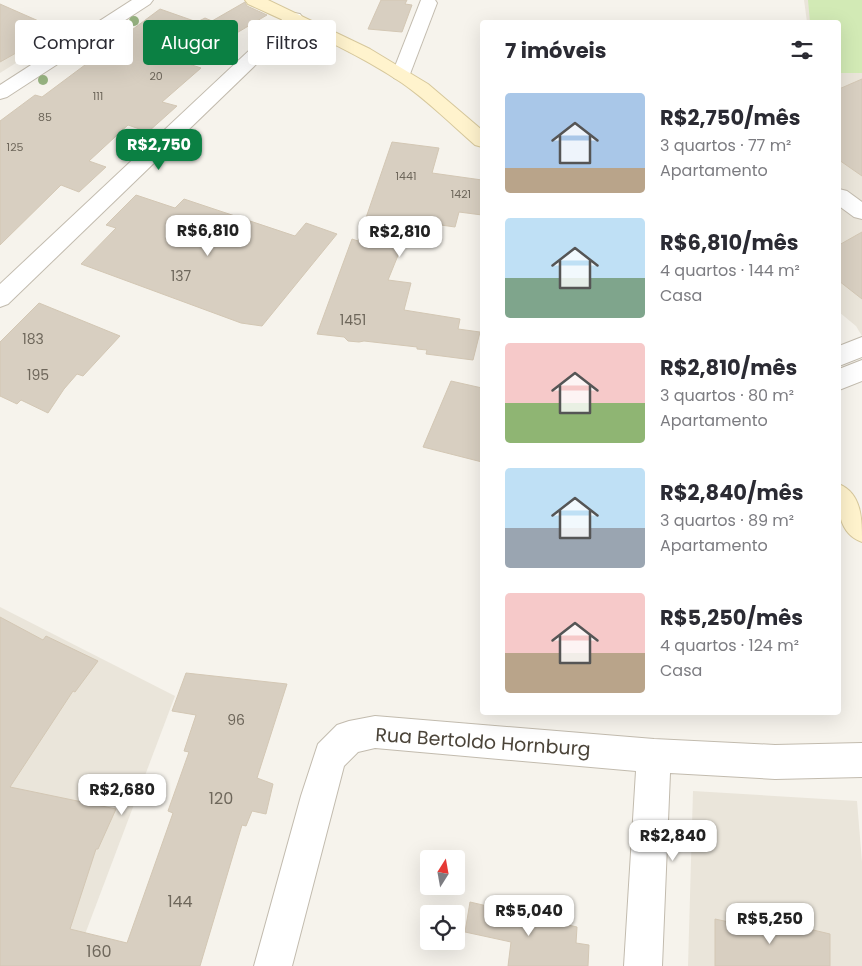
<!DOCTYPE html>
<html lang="pt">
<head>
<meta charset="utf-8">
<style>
	:root { --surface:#fff; --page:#f2f2f3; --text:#2b2b33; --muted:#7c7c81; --accent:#0b8043 }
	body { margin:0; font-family:Poppins,sans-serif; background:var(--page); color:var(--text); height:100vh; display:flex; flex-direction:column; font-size:19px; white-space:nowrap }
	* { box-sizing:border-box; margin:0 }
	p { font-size:16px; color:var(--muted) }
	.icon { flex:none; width:28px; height:28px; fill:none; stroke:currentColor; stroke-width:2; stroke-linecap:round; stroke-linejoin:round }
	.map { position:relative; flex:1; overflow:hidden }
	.details { position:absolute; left:480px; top:20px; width:361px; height:695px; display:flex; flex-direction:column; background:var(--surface); border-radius:5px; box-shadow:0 5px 20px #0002 }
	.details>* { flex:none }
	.hud { position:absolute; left:15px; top:20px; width:390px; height:45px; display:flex; gap:10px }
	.needle { width:32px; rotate:11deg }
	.tools { position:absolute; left:420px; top:850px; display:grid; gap:10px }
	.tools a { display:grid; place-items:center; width:45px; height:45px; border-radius:5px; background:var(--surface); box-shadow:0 5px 20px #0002; font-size:25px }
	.price { position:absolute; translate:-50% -42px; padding:0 11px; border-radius:10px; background:#fff; color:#222; font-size:16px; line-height:32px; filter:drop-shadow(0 1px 2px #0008) }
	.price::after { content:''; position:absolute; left:50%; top:30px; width:15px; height:11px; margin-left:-8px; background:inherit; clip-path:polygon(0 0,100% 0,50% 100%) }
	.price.selected { background:var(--accent); color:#fff }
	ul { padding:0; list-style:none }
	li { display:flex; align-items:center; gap:15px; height:125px; padding:0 25px }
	li span { display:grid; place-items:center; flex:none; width:140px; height:100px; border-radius:5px; color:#555 }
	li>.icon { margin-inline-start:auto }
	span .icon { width:60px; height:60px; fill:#fffc; stroke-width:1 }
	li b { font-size:21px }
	h2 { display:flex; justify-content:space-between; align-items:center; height:60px; padding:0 25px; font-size:21px }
	.tag { padding:0 18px; border-radius:5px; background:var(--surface); box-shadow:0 5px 20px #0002; font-size:18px; line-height:45px }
	.tag.selected { background:var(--accent); color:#fff }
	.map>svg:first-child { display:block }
	.residential { fill:#eae5da }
	.green { fill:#d2eab5 }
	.building { fill:#d8cfc1; stroke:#d3c7b4 }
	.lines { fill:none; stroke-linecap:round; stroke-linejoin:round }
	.minor-casing { stroke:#c2bbae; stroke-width:2 }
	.secondary-casing { stroke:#d6c79b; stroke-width:2 }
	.minor { fill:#fff; fill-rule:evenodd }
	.secondary { fill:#fff3cd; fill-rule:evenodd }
	.tree { fill:#97b381 }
	.labels { text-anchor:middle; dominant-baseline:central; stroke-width:4; stroke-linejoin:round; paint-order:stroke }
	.far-number-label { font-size:11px; fill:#6e675b }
	.number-label { font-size:14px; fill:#6e675b }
	.near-number-label { font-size:16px; fill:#6e675b }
	.near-street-label { font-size:19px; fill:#4b4439; stroke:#fff }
</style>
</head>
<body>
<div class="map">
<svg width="862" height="966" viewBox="0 0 862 966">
	<rect width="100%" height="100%" fill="#f6f3ec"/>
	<!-- residential -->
	<g class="residential">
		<polygon points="804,0 862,0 862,336 856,326 839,312 839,22 807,22"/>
		<polygon points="0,27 38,49 0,73"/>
		<polygon points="0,607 175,696 73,966 0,966"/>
		<polygon points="693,791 857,801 862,862 862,966 688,966"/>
	</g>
	<!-- green -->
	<polygon class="green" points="808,0 862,0 862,73 839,73 839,22 810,22"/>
	<!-- building -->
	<g class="building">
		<polygon points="381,0 407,0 405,4 412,5 402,32 368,29"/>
		<polygon points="245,2 247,6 267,15 186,63 201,68 162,102 177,106 148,132 128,125 89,161 106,167 79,192 61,185 0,245 0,121 35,95 42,97 160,9 197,22 205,18 212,21"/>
		<polygon points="0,4 59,30 19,54 16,53 0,62"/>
		<polygon points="862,79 862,176 839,160 839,89"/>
		<polygon points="392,142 439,148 432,173 482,180 482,215 459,212 455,227 412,221 388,280 411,283 404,310 460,319 458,329 480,332 473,360 426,354 427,350 417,349 417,347 364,341 359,342 348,341 344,337 317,334 352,239 358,241"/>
		<polygon points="136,195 175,208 184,199 295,236 306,223 337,234 262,326 241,323 81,264 116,228 106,225"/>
		<polygon points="862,232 862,299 839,281 839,245"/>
		<polygon points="39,303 120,336 83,376 77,374 64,389 48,413 21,400 17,404 0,396 0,342"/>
		<polygon points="451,381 482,388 482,462 423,447"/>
		<polygon points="0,617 43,640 46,636 98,661 75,692 73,691 10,787 116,809 98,849 96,849 70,929 127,943 173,813 168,811 189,752 184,751 196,715 172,711 186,673 287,684 257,778 273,784 266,814 252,811 246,826 242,825 200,966 0,966"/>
		<polygon points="470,902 577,927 576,943 589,945 588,966 508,966 511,942 465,932"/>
		<polygon points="759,917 830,934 830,966 715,966 715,919 738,924 739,919 759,922"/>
	</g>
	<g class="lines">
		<defs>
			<g id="minor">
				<polygon points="132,0 153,0 150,4 7,97 0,99 0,85"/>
				<polygon points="421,0 435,0 437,3 410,74 408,78 401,80 394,78 392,74"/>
				<polygon points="294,13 300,14 303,18 300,22 8,304 0,307 0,284 288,14"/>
				<polygon points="839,189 847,191 862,202 862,219 854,217 839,206"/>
				<polygon points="862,337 862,357 839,366 839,346"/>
				<polygon points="862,360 862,381 839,390 839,369"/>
				<polygon points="375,716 654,739 775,745 862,743 862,777 775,779 670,773 662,966 624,966 636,771 375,748 358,752 344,766 292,966 254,966 301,796 318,744 337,725 349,721"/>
			</g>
			<g id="secondary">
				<path d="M 245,0 L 268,0 L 370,49 L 428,84 L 482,130 L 482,147 L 475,145 C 451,124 428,101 402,83 C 354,51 300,28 248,4 Z"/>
				<path d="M 839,484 C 862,494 862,519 862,542 C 837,533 838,507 839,484 Z"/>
			</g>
		</defs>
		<!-- minor casing -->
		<use href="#minor" class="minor-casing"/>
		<!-- secondary casing -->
		<use href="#secondary" class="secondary-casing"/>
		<!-- minor -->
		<use href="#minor" class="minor"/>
		<!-- secondary -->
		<use href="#secondary" class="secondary"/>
	</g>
	<!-- trees -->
	<g class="tree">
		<circle cx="134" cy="21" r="5"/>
		<circle cx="84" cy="25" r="5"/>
		<circle cx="43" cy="80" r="5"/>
	</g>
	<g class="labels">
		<!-- far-number labels -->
		<g class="far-number-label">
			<text x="156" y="76">20</text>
			<text x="98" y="96">111</text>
			<text x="45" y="117">85</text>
			<text x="15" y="147">125</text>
			<text x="406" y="176">1441</text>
			<text x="461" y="194">1421</text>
		</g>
		<!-- number labels -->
		<g class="number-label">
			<text x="181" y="276">137</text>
			<text x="353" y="320">1451</text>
			<text x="33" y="339">183</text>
			<text x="38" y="375">195</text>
			<text x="236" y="720">96</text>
		</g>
		<!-- near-number labels -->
		<g class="near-number-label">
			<text x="221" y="798">120</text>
			<text x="180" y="901">144</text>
			<text x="99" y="951">160</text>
		</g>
		<!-- near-street labels -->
		<g class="near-street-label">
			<text transform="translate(483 742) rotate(4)">Rua Bertoldo Hornburg</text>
		</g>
	</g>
</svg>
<div class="tools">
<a><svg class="needle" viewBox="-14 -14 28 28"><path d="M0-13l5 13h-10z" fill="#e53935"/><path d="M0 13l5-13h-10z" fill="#7c7c81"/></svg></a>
<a><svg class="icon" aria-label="locate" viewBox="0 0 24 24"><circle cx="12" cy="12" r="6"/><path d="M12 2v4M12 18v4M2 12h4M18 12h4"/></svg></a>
</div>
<b class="price selected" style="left:159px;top:171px">R$2,750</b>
<b class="price" style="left:208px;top:257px">R$6,810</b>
<b class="price" style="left:400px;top:258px">R$2,810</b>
<b class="price" style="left:122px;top:816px">R$2,680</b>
<b class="price" style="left:673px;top:862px">R$2,840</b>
<b class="price" style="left:529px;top:937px">R$5,040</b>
<b class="price" style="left:770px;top:945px">R$5,250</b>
<div class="hud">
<a class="tag">Comprar</a>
<a class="tag selected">Alugar</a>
<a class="tag">Filtros</a>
</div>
<section class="details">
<h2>7 imóveis<svg class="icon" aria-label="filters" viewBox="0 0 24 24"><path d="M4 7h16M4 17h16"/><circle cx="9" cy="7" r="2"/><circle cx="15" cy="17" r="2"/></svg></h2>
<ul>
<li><span style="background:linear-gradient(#a9c7e8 75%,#b9a48a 0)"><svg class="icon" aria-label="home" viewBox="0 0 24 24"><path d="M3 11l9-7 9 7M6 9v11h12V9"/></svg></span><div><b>R$2,750/mês</b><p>3 quartos · 77 m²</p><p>Apartamento</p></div></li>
<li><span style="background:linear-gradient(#bfe0f5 60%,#7fa58c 0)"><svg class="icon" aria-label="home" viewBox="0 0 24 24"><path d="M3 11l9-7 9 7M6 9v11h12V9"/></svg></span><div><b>R$6,810/mês</b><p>4 quartos · 144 m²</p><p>Casa</p></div></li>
<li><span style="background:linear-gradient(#f6c9c9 60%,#8fb573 0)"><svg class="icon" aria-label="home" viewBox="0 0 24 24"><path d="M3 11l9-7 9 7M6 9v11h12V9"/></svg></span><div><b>R$2,810/mês</b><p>3 quartos · 80 m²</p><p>Apartamento</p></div></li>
<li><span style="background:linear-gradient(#bfe0f5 60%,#9aa5b1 0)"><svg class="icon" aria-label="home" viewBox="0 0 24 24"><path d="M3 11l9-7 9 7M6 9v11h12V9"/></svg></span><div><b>R$2,840/mês</b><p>3 quartos · 89 m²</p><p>Apartamento</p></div></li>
<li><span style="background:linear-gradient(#f6c9c9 60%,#b9a48a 0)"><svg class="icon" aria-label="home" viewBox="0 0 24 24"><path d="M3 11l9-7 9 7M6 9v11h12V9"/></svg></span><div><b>R$5,250/mês</b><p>4 quartos · 124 m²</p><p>Casa</p></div></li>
</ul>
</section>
</div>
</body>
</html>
